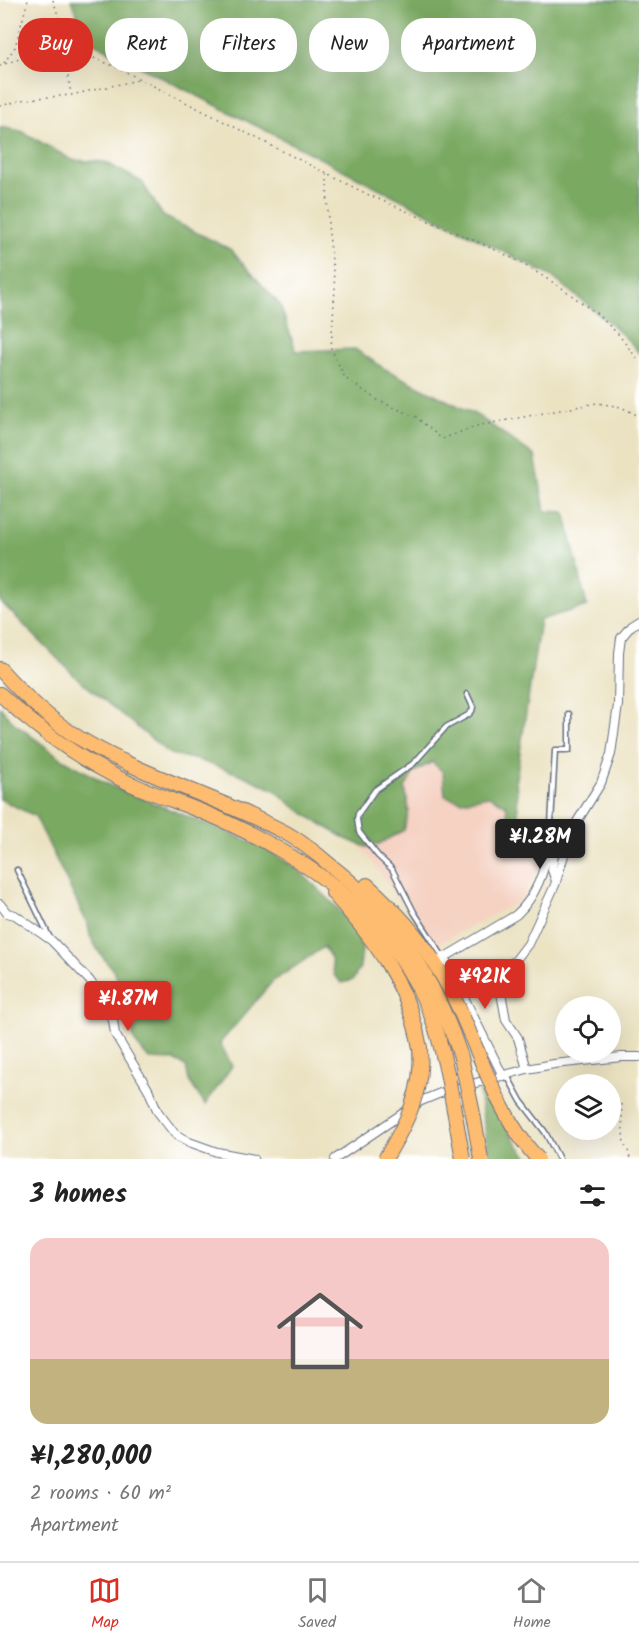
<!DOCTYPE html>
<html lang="en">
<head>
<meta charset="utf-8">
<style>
	:root { --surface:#fff; --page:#f6f6f6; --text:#222; --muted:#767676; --line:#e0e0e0; --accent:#d93025 }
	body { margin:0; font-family:Kalam,sans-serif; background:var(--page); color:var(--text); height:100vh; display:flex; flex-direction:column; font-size:22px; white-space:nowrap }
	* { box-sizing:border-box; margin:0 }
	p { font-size:20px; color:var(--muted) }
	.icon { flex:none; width:33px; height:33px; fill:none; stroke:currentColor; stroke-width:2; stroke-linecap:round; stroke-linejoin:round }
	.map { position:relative; height:1159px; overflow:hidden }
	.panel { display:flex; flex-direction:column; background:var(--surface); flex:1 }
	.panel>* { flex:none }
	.guide { position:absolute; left:18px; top:18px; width:603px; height:54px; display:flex; gap:12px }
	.buttons { position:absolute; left:555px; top:996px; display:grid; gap:12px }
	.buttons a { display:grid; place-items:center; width:66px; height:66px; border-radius:50%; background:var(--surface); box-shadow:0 6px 24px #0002; font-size:30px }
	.price { position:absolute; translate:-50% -51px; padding:0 14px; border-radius:6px; background:var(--accent); color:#fff; font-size:20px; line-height:39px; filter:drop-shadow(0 2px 3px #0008) }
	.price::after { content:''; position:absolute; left:50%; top:36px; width:18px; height:14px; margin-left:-9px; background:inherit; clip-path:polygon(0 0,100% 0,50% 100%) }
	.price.selected { background:#222; color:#fff }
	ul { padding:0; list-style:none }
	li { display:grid; align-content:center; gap:12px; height:318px; padding:0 30px }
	li span { display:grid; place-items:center; height:186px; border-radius:18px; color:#555 }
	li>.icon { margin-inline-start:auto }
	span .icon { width:108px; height:108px; fill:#fffc; stroke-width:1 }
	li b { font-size:26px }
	h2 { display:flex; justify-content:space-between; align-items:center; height:72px; padding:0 30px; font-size:26px }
	.chip { padding:0 21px; border-radius:24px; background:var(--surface); box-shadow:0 6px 24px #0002; font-size:21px; line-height:54px }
	.chip.selected { background:var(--accent); color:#fff }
	.tabs { display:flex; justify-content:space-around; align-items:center; height:84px; border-top:2px solid var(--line); background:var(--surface); font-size:16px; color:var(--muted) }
	.tabs a { display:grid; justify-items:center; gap:3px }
	.tabs .selected { color:var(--accent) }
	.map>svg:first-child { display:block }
	.built { fill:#f5d2c2 }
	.forest { fill:#7aa962; stroke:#4a6c60; stroke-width:1.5 }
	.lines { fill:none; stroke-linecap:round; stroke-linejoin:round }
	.lane-casing { stroke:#646e81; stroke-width:7 }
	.street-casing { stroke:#646e81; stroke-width:10 }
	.highway-casing { stroke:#646e81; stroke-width:16 }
	.path { stroke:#646e81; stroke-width:1.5; stroke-dasharray:1.5 4.5; stroke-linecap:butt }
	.lane { stroke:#fff; stroke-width:4 }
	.street { stroke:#fff; stroke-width:8 }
	.highway { stroke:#fdbc6f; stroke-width:14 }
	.highway-bridge-casing { stroke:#646e81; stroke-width:16; stroke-linecap:butt }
	.highway-bridge { stroke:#fdbc6f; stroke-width:14 }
</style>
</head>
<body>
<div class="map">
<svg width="639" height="1159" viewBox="0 0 639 1159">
	<rect width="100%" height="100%" fill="#fff"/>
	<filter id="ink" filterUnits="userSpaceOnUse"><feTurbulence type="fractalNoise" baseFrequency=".0167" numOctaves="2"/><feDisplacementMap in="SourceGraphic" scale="12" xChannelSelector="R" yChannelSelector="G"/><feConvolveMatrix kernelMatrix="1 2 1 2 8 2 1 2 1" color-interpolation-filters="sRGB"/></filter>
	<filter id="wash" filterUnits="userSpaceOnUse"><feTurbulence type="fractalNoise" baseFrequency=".008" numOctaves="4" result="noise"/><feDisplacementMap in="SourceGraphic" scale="24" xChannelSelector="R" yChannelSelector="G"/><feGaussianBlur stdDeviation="1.35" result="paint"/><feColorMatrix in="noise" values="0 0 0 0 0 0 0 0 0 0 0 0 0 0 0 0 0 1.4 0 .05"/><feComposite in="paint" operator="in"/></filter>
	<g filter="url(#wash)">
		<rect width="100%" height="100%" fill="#ebe2c1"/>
		<!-- built -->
		<polygon class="built" points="374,721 511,796 508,820 517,853 541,858 538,869 520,900 433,947 352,834"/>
		<!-- forest -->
		<g class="forest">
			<polygon points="71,0 639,0 639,353 631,343 611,324 551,276 88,40"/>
			<polygon points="0,127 21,131 72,160 105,162 142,182 163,216 230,249 280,305 296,351 355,349 385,369 478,416 535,456 545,511 565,512 587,606 540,620 516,779 520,846 511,833 506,805 489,796 461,801 445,796 443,772 432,762 414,772 405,788 409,811 404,830 377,845 366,847 346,839 316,821 292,805 275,790 242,775 198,760 170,754 77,678 0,601"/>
			<polygon points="0,707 14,723 61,758 111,786 259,845 296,868 335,905 359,933 362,949 360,967 353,980 342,983 334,975 331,958 324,947 272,982 220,1043 232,1066 205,1105 189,1081 186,1066 173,1060 149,1059 134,1041 126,1004 115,973 99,952 90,936 88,925 35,816 0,799"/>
			<path d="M 483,1080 C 496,1109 509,1135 529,1159 L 490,1159 L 477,1082 Z"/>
		</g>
	</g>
	<g filter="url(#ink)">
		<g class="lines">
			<defs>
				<g id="lane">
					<polyline points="550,843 555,750 569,750 569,714"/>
					<polyline points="17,870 50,938"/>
					<polyline points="443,957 414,912 392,869 378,856 359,832 357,819 358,814 375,790 414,763 446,727 468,715 472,711 473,707 467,694"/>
					<polyline points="503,1076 509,1079 521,1101 545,1132 559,1159"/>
				</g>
				<g id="street">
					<polyline points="550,844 555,847 552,870 556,881"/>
					<polyline points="0,904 7,913 15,915 52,941 90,981 104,1001 113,1020 115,1034 148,1089 158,1112 175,1134 189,1142 217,1152 254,1159"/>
					<polyline points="444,957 503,1076"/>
					<path d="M 435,963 L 516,915 C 537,896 544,871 550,844"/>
					<polyline points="527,1069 518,1038 506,1020 500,987 500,979 505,967 515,961 528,944 555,885 567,845 575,825 601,783 611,754 618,705 619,653 621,638 631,626 639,621"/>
					<polyline points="335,1159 421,1101 443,1092 527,1069 554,1064 622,1057 639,1057"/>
				</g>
				<g id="highway">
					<path d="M 0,669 C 23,695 49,719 79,738 C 144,777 219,797 286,833 C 302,842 316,853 330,865 C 396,916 435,979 461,1057"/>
					<path d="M 0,694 C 39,731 82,761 131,784 C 163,798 197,808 228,823 C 312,862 384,913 424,999 C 436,1023 442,1050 448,1077"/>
					<path d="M 367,885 C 395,910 420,937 439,970"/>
					<path d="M 333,893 C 375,940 409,985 420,1048"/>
				</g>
			</defs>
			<!-- lane casing -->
			<use href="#lane" class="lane-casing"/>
			<!-- street casing -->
			<use href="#street" class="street-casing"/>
			<!-- highway casing -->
			<use href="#highway" class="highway-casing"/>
			<!-- path -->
			<g class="path">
				<polyline points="53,0 58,15 71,94"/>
				<polyline points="4,63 15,47 28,0"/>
				<path d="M 0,66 C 27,54 59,50 87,56 C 96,58 105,63 114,66 L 369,195 L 496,250 L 518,261 L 562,288 L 597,314 L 618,334 L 639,361"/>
				<polyline points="0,106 27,99 71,95 138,80"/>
				<polyline points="327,174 328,225 335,288 331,348 345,378 379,401 416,417 442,439 476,426 597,403 621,407 639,416"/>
				<polyline points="621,1104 624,1144 628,1150 630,1159"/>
			</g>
			<!-- lane -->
			<use href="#lane" class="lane"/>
			<!-- street -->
			<use href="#street" class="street"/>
			<!-- highway -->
			<use href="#highway" class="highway"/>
			<defs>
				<g id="highway-bridge">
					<path d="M 439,970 C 476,1031 489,1106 538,1159"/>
					<polyline points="461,1057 473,1114 481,1159"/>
					<polyline points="448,1077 463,1159"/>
					<path d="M 385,1159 C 406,1124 424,1090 420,1048"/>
				</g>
			</defs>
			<!-- highway-bridge casing -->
			<use href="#highway-bridge" class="highway-bridge-casing"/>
			<!-- highway-bridge -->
			<use href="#highway-bridge" class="highway-bridge"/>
		</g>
	</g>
</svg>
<div class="buttons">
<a><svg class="icon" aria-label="locate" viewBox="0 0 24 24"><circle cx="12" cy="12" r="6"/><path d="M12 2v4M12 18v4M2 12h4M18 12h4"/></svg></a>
<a><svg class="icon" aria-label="layers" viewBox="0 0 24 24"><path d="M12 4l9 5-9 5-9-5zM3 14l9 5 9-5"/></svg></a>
</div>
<b class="price selected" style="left:540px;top:870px">¥1.28M</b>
<b class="price" style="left:485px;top:1010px">¥921K</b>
<b class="price" style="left:128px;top:1032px">¥1.87M</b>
<div class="guide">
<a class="chip selected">Buy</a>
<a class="chip">Rent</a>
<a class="chip">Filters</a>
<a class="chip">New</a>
<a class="chip">Apartment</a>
</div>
</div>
<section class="panel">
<h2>3 homes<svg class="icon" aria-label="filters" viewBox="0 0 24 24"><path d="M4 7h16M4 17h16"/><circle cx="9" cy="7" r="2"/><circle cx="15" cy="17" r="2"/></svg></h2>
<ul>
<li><span style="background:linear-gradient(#f6c9c9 65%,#c2b280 0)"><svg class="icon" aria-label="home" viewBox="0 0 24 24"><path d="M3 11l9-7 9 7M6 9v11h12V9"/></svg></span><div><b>¥1,280,000</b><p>2 rooms · 60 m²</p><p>Apartment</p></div></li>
</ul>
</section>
<nav class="tabs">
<a class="selected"><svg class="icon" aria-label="map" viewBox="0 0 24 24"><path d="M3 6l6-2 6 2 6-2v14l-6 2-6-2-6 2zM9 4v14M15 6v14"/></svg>Map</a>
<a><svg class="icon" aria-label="saved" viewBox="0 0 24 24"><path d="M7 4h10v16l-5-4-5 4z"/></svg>Saved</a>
<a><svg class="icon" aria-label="home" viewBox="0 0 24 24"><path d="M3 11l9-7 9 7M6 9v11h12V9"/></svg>Home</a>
</nav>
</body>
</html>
